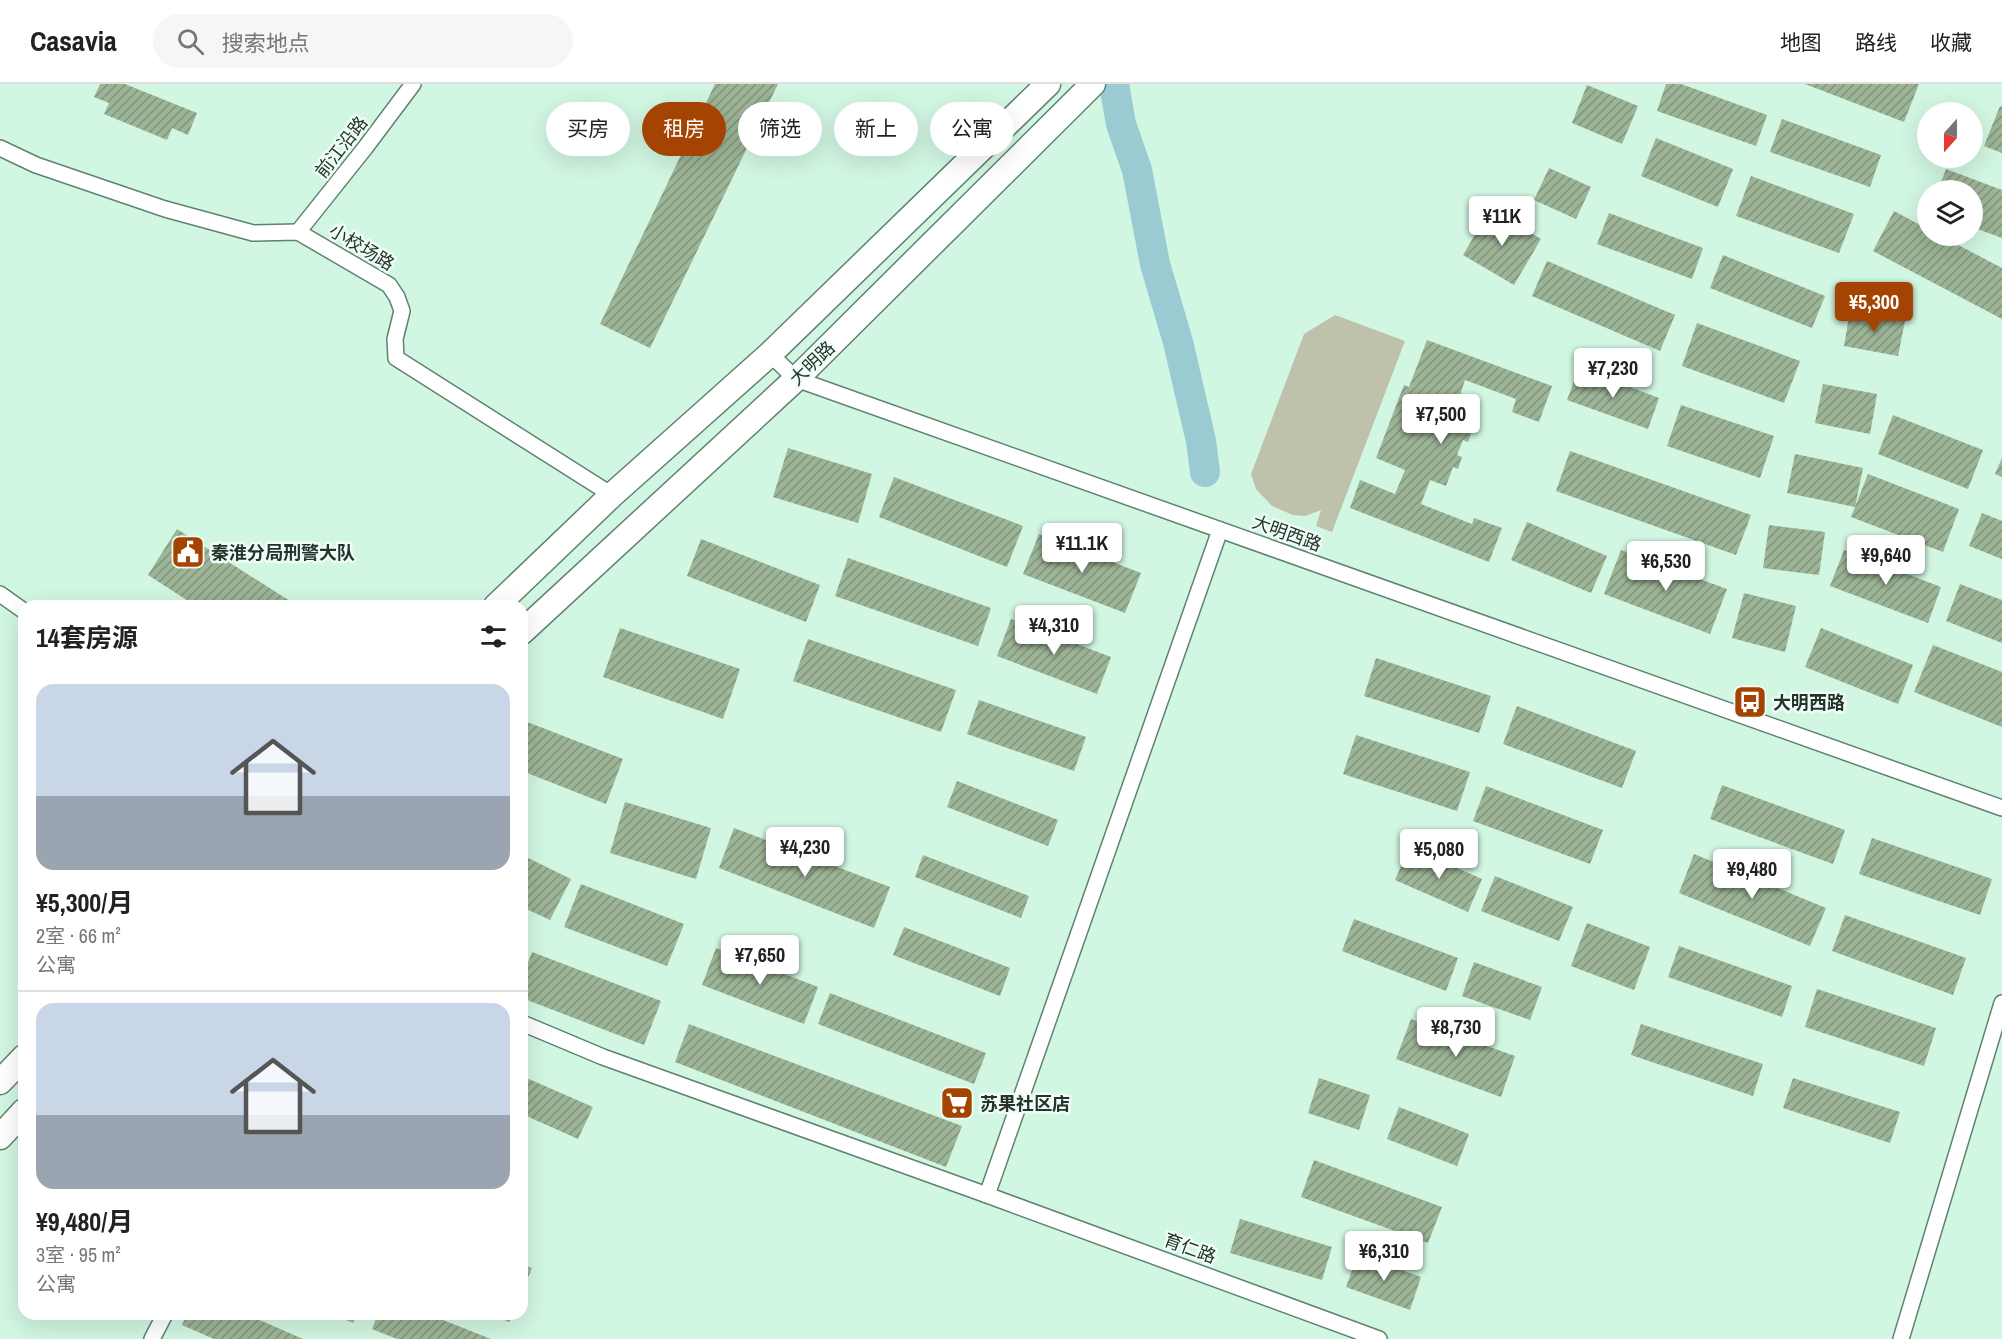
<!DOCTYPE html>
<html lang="zh">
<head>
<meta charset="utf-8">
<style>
	:root { --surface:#fff; --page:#f6f6f6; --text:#222; --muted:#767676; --line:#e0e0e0; --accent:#a54402 }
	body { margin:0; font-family:"Archivo Narrow","Noto Sans SC",sans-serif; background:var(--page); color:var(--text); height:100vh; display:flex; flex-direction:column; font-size:22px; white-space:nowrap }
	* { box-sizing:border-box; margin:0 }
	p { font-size:20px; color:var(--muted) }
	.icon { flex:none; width:33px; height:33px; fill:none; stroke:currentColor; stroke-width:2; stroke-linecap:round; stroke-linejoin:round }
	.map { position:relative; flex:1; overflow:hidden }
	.sheet { position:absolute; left:18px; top:516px; width:510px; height:720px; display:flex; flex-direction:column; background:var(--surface); border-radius:18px; box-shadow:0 6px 24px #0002 }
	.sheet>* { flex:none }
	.guide { position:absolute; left:546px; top:18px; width:570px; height:54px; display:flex; gap:12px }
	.needle { width:39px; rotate:201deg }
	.fabs { position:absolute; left:1917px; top:18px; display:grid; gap:12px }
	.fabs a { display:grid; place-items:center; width:66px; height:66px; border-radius:50%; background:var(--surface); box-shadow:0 6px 24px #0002; font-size:30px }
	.price { position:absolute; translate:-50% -51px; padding:0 14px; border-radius:6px; background:#fff; color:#222; font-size:20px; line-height:39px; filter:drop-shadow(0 2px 3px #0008) }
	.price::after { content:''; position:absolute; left:50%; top:36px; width:18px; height:14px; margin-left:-9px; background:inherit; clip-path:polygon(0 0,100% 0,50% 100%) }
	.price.current { background:var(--accent); color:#fff }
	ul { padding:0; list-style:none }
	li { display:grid; align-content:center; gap:12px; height:318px; padding:0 18px }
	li+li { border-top:2px solid var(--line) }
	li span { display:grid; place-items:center; height:186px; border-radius:18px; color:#555 }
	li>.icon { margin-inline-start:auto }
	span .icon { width:108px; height:108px; fill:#fffc; stroke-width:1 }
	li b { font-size:26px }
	h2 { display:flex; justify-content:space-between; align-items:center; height:72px; padding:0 18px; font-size:26px }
	.tag { padding:0 21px; border-radius:27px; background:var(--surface); box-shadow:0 6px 24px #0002; font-size:21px; line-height:54px }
	.tag.current { background:var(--accent); color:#fff }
	header { display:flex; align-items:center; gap:36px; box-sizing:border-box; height:84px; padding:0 30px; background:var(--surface); border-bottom:2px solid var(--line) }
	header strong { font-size:28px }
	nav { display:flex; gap:33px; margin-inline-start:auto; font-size:21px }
	.search { width:420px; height:54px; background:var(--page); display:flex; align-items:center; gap:15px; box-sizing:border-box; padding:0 21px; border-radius:33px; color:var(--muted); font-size:22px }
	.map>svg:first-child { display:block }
	.pitch { fill:#bec2aa }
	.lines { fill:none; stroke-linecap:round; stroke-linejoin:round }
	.river { stroke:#9acad2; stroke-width:30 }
	.building { fill:url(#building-hatch) }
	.minor-casing { stroke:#608270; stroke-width:18 }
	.primary-casing { stroke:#608270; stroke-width:27 }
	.minor { stroke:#fff; stroke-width:15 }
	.primary { stroke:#fff; stroke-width:24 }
	.labels { text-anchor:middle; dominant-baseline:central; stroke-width:5; stroke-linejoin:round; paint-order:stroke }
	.street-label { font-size:18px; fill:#25332c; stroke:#eefdf5 }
	.poi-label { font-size:18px; font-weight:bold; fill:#25332c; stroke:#eefdf5; text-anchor:start }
</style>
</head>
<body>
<header>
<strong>Casavia</strong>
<div class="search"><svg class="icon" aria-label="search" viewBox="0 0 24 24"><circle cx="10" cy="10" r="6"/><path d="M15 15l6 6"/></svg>搜索地点</div>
<nav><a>地图</a><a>路线</a><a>收藏</a></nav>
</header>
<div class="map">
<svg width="2002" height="1255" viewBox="0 0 2002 1255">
	<defs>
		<pattern id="building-hatch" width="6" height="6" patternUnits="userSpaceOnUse" patternTransform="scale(1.5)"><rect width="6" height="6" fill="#9db596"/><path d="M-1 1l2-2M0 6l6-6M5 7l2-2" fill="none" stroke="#80947b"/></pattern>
	</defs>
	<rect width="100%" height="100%" fill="#d1f6e2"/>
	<!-- pitch -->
	<polygon class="pitch" points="1335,231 1405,257 1332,448 1316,442 1321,426 1305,432 1293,431 1272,422 1256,405 1251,390 1304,250"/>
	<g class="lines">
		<!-- river -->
		<polyline class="river" points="1114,0 1121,40 1137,86 1155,180 1178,258 1201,357 1205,388"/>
	</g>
	<!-- building -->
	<g class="building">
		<polygon points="100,0 125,0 197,29 188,51 172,44 167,56 104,30 109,19 94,13"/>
		<polygon points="715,0 778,0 650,264 600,240"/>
		<polygon points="1666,0 1681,0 1767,31 1756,62 1657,27"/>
		<polygon points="1805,0 1919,0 1904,38"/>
		<polygon points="1587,1 1638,22 1622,60 1572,39"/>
		<polygon points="2000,22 2002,23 2002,69 1984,62"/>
		<polygon points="1782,35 1881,71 1870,103 1770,68"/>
		<polygon points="1656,54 1733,85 1718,123 1641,92"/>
		<polygon points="1549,84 1591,103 1576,135 1534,116"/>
		<polygon points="1946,85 2002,106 2002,154 1972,143 1972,106 1938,106"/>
		<polygon points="1751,92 1854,130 1839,169 1736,132"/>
		<polygon points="1490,125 1541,155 1514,201 1463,171"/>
		<polygon points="1894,127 1928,145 1928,152 1941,152 2002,184 2002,235 1873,167"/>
		<polygon points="1609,129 1703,164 1692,195 1597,160"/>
		<polygon points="1723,171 1825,212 1812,244 1710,204"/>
		<polygon points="1547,177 1675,231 1660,267 1532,212"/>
		<polygon points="1850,227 1905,237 1898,272 1844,262"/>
		<polygon points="1697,239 1800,277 1784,319 1682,282"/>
		<polygon points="1427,256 1552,302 1539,338 1512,328 1516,315 1465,296 1456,323 1472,329 1465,347 1471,350 1468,358 1463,356 1457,371 1462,373 1458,385 1453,383 1446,402 1430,396 1421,420 1472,440 1474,434 1502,444 1489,478 1350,424 1360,396 1395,410 1405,386 1376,374 1404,301 1409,303"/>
		<polygon points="1579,284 1659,314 1648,345 1567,316"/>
		<polygon points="1823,300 1877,310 1870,350 1815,339"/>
		<polygon points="1681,321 1774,352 1760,394 1667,362"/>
		<polygon points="1893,331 1983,366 1968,405 1878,370"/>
		<polygon points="788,364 872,390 858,439 773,413"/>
		<polygon points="1570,367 1751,431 1736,471 1556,407"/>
		<polygon points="1795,370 1863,384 1855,423 1787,409"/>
		<polygon points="2002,374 2002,393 1995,390"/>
		<polygon points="1868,390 1959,425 1943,468 1851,433"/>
		<polygon points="894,393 1023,442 1007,483 879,433"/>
		<polygon points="1982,429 2002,437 2002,475 1969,462"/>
		<polygon points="1527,438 1607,472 1591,509 1511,476"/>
		<polygon points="1769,441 1825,448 1819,491 1763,484"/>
		<polygon points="177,445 293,519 291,522 196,522 148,491"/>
		<polygon points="1039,450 1141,489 1125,529 1023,490"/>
		<polygon points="701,455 820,501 806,538 687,492"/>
		<polygon points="1621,466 1727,505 1710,550 1604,510"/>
		<polygon points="1844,466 1941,503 1928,539 1830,502"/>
		<polygon points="848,474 991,524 978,562 835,512"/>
		<polygon points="1960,500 2002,516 2002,559 1946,537"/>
		<polygon points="1744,509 1796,522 1785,568 1732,554"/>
		<polygon points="1011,535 1111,573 1097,610 997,572"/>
		<polygon points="620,544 740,585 723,635 603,593"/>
		<polygon points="1821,544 1913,581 1898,620 1805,583"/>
		<polygon points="808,555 956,606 941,648 793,597"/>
		<polygon points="1933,561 2002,588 2002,643 1914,608"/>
		<polygon points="1376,574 1491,612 1479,649 1364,612"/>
		<polygon points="979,616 1086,653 1074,687 967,650"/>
		<polygon points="1517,622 1636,667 1622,704 1503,660"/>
		<polygon points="522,636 623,675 606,720 522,687"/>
		<polygon points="1356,651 1470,688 1457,727 1343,690"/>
		<polygon points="957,697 1058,736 1048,762 947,723"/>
		<polygon points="1722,701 1845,746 1833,780 1710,735"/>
		<polygon points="1486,702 1603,746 1590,780 1473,737"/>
		<polygon points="625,718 711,744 696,795 610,769"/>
		<polygon points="734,744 890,803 874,844 719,784"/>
		<polygon points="1872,754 1992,795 1980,831 1859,790"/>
		<polygon points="1409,763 1482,795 1468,828 1395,796"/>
		<polygon points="1694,770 1826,824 1810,862 1679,809"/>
		<polygon points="522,771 571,795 550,836 522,823"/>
		<polygon points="923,771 1029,812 1021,834 915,793"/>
		<polygon points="1495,792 1573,823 1559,857 1481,827"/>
		<polygon points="581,800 684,840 667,882 564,843"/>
		<polygon points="1845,831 1966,874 1953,911 1832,867"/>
		<polygon points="1354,835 1458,874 1446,907 1342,867"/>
		<polygon points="1587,839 1650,863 1634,906 1571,882"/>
		<polygon points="904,843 1010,884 1000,912 893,871"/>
		<polygon points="522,859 527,861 522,873"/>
		<polygon points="1679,862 1792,902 1782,933 1668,893"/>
		<polygon points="716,864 818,903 804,940 702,901"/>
		<polygon points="532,868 661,917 644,961 522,914 522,894"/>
		<polygon points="1474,878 1542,903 1530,936 1462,912"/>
		<polygon points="1817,905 1936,944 1924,982 1805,943"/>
		<polygon points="830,909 986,969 974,1000 818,940"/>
		<polygon points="1411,935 1515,972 1501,1013 1396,975"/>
		<polygon points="689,940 962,1042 946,1083 675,978"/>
		<polygon points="1641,940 1763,980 1753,1012 1631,971"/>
		<polygon points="522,992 593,1023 578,1055 522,1030"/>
		<polygon points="1319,994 1370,1011 1359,1046 1308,1029"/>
		<polygon points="1793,994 1900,1028 1890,1059 1783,1024"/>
		<polygon points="1399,1023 1469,1050 1457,1082 1387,1055"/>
		<polygon points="1314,1076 1442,1123 1428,1159 1301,1113"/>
		<polygon points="1240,1135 1332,1163 1322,1196 1230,1169"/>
		<polygon points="1358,1170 1421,1193 1410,1226 1346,1203"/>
		<polygon points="522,1180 532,1184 522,1208"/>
		<polygon points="187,1230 246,1230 303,1255 214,1255 182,1241"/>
		<polygon points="333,1230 358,1230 353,1239"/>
		<polygon points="378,1230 428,1230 491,1255 397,1255 372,1245"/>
		<polygon points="489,1230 513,1230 509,1238"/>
	</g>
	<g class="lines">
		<defs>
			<g id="minor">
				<polyline points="0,64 36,81 165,125 253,149 298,148 389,201 397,213 402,227 395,255 396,274 612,411"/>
				<polyline points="298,148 365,64 413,0"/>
				<polyline points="770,270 796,295 2002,724"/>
				<polyline points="0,510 24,527"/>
				<polyline points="522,939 603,973 987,1111 1379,1255"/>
				<polyline points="987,1111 1220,446"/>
				<polyline points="152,1255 165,1230"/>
				<polyline points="1901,1255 2002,919"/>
			</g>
			<g id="primary">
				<polyline points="496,522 612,411 770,270 1048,0"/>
				<polyline points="522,548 796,295 1093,0"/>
				<polyline points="0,998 24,973"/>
				<polyline points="0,1053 24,1027"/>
			</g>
		</defs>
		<!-- minor casing -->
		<use href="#minor" class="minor-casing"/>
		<!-- primary casing -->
		<use href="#primary" class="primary-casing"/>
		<!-- minor -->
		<use href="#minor" class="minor"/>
		<!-- primary -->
		<use href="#primary" class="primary"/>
	</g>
	<!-- icons -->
	<defs>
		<symbol id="civic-square" viewBox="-11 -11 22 22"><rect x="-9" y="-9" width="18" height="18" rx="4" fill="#a54402" stroke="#eefdf5"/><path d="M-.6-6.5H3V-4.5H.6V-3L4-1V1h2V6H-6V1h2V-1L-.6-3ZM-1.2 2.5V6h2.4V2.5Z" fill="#fff"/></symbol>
		<symbol id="bus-square" viewBox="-11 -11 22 22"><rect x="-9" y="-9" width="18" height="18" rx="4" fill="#a54402" stroke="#eefdf5"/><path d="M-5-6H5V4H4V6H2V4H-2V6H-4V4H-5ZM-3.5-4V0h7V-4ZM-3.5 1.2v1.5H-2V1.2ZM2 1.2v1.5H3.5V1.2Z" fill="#fff"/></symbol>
		<symbol id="supermarket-square" viewBox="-11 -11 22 22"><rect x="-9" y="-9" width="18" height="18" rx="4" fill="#a54402" stroke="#eefdf5"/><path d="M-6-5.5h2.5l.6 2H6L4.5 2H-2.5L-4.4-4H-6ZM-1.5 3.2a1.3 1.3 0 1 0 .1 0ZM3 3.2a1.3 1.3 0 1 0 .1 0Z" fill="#fff"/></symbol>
	</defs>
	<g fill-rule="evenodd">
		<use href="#civic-square" x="169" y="449" width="38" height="38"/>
		<use href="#bus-square" x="1731" y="599" width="38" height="38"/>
		<use href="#supermarket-square" x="938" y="1000" width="38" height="38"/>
	</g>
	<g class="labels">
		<!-- street labels -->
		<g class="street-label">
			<text transform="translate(341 63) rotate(-52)">前江沿路</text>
			<text transform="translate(362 163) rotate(31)">小校场路</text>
			<text transform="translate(812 279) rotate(-44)">大明路</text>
			<text transform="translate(1287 449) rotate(20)">大明西路</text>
			<text transform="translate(1190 1164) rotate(20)">育仁路</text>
		</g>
		<!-- poi labels -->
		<g class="poi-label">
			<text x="211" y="468">秦淮分局刑警大队</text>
			<text x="1773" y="618">大明西路</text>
			<text x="980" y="1019">苏果社区店</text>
		</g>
	</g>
</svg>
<div class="fabs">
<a><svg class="needle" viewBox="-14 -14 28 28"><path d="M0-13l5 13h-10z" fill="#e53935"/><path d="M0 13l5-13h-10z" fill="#767676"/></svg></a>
<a><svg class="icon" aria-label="layers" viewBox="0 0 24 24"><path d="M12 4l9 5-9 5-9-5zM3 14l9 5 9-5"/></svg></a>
</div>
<b class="price" style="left:1502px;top:163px">¥11K</b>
<b class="price current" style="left:1874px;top:249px">¥5,300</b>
<b class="price" style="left:1613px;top:315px">¥7,230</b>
<b class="price" style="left:1441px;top:361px">¥7,500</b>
<b class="price" style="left:1082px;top:490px">¥11.1K</b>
<b class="price" style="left:1886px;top:502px">¥9,640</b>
<b class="price" style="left:1666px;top:508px">¥6,530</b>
<b class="price" style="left:1054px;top:572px">¥4,310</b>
<b class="price" style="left:805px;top:794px">¥4,230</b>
<b class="price" style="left:1439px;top:796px">¥5,080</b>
<b class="price" style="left:1752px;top:816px">¥9,480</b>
<b class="price" style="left:760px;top:902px">¥7,650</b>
<b class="price" style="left:1456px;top:974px">¥8,730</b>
<b class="price" style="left:1384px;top:1198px">¥6,310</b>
<div class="guide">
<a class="tag">买房</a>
<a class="tag current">租房</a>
<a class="tag">筛选</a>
<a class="tag">新上</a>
<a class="tag">公寓</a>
</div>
<section class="sheet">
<h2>14套房源<svg class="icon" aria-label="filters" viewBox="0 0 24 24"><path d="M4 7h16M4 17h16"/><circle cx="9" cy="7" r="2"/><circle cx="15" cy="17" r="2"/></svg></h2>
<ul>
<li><span style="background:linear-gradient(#c9d6e8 60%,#9aa5b1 0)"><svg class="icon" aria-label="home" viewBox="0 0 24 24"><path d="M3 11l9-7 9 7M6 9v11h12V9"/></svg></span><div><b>¥5,300/月</b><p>2室 · 66 m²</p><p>公寓</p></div></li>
<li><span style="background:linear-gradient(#c9d6e8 60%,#9aa5b1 0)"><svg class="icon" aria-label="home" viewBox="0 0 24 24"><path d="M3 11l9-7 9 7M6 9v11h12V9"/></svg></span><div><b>¥9,480/月</b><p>3室 · 95 m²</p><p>公寓</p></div></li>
</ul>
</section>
</div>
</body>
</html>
